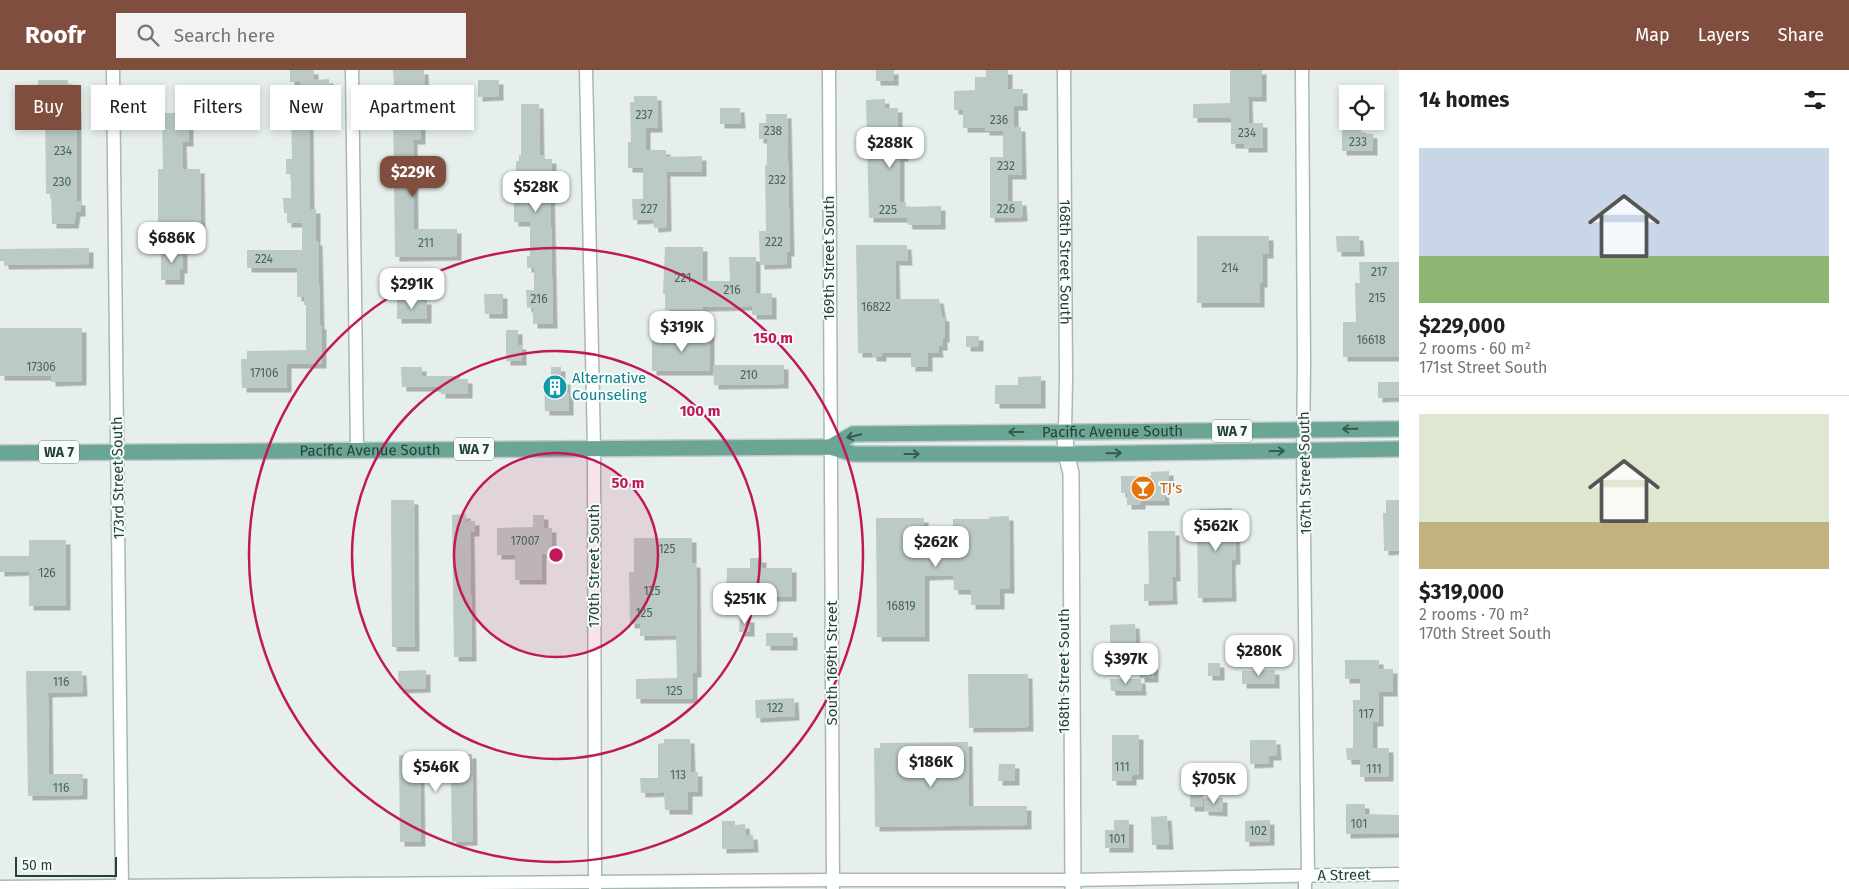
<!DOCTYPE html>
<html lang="en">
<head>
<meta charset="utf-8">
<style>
	:root { --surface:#fff; --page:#f2f2f2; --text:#202124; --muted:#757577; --line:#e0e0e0; --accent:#7f4e3f }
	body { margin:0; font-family:"Fira Sans",sans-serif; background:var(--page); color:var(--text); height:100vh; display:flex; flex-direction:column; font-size:19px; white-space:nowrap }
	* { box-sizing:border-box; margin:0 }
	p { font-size:16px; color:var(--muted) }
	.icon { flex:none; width:28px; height:28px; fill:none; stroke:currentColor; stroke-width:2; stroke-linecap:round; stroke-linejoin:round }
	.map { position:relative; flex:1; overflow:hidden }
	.side { display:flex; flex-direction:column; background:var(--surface); width:450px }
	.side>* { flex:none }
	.banner { position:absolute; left:15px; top:15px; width:475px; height:45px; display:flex; gap:10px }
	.tools { position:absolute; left:1339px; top:15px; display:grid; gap:10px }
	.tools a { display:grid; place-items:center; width:45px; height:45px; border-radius:0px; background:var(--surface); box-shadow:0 2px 8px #0003; font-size:25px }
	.scale { position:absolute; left:15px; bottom:12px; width:102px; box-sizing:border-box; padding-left:5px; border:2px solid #24423a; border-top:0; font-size:14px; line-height:18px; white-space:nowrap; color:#24423a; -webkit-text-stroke:4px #f7fbf9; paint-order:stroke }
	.price { position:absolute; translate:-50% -42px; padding:0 11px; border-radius:10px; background:#fff; color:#222; font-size:16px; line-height:32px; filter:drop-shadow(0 1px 2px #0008) }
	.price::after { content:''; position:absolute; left:50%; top:30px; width:15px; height:11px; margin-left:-8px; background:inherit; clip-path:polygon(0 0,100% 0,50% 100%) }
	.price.current { background:var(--accent); color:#fff }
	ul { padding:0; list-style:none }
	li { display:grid; align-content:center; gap:10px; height:265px; padding:0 20px }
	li+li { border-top:1px solid var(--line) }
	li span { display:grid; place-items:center; height:155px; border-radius:0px; color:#555 }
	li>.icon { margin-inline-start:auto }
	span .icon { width:90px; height:90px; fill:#fffc; stroke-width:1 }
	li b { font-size:21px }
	h2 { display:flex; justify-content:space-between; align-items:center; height:60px; padding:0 20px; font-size:21px }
	.chip { padding:0 18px; border-radius:0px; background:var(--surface); box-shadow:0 2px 8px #0003; font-size:18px; line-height:45px }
	.chip.current { background:var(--accent); color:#fff }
	header { display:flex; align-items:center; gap:30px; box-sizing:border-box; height:70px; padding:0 25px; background:var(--accent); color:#fff }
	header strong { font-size:24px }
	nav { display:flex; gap:28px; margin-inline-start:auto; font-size:18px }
	.search { width:350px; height:45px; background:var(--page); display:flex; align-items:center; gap:12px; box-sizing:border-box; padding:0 18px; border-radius:0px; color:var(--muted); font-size:19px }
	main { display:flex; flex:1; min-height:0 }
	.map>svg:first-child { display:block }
	.building { fill:#bbcac4; filter:url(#shadow) }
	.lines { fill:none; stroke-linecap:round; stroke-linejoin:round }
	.street-casing { stroke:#a8b8b2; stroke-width:15 }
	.secondary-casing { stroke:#a4bbb3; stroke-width:18 }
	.primary-casing { stroke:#c2cac8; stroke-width:18 }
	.street { stroke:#fff; stroke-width:12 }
	.secondary { stroke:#fff; stroke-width:15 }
	.primary { stroke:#6aa596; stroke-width:15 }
	.oneway { stroke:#365b51 }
	.ring { fill:none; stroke:#c2185b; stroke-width:2.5 }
	.labels { text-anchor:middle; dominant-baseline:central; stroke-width:4; stroke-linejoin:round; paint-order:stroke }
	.number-label { font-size:12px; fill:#4a645c }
	.shield { fill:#f7fbf9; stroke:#637a73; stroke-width:1 }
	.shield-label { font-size:14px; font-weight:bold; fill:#24423a }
	.street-label { font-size:15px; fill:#24423a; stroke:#f7fbf9 }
	.culture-label { font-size:15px; fill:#0d838f; stroke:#f7fbf9; text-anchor:start }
	.food-label { font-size:15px; fill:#c56008; stroke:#f7fbf9; text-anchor:start }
	.centre { fill:#c2185b; stroke:#f7fbf9; stroke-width:2.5 }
	.ring-label { font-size:15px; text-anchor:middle; font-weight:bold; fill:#c2185b; stroke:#f7fbf9; stroke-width:4; stroke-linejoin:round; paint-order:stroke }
</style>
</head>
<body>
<header>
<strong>Roofr</strong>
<div class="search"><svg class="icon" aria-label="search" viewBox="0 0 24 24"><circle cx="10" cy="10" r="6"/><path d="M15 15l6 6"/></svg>Search here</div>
<nav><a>Map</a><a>Layers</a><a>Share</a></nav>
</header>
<main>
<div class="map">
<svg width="1399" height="819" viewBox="0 0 1399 819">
	<defs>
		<filter id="shadow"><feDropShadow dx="4.5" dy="4.5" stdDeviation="0" flood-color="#0004"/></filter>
	</defs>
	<rect width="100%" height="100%" fill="#e6efeb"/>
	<!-- building -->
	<g class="building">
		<polygon points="290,0 314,0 314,10 329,9 329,22 314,22 315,50 309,50 310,139 316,139 316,171 318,171 320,255 322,255 322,294 287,294 287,318 242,318 241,289 247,289 247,281 306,280 306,235 304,235 304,227 297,227 297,198 247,198 247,180 302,180 302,153 287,153 287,143 284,143 283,128 291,128 291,104 286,104 286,89 292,89 291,36 300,36 300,12 290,12"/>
		<polygon points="393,0 424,0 425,26 408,26 408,16 394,16"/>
		<rect x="876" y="0" width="18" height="11"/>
		<polygon points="986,0 1008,0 1008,19 1023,19 1023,36 1014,36 1014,57 1021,57 1022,105 1008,105 1008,131 1022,131 1023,147 990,148 990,87 1003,87 1003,61 985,61 985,58 963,58 963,40 954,40 954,21 975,20 975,7 986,7"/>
		<polygon points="1230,0 1262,0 1262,27 1248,27 1249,53 1263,53 1263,78 1244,78 1244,74 1231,74 1231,48 1193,48 1193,34 1230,33"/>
		<polygon points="38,10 68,10 68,38 77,38 77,131 81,131 81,142 76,142 74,154 52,154 51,124 46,124 45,28 38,28"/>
		<polygon points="478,10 499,10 499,26 478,27"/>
		<polygon points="634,26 657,26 658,58 646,58 646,80 666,80 666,87 702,86 702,102 666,102 667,157 654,158 653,149 633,150 632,129 643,129 643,98 628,98 628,72 631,72 630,32 634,32"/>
		<polygon points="885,29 885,38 898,38 898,69 904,69 904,87 900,87 900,132 906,132 906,137 941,136 941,155 908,155 907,148 869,148 866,30"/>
		<polygon points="521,34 539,34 540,85 544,85 544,89 552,89 552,107 550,107 553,254 533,254 533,237 527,238 526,220 534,220 534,198 527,198 527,186 530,186 530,152 514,152 514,127 516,127 516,91 519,91 519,85 521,85"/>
		<polygon points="220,36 221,49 200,49 200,37"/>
		<polygon points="720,38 740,38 741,54 720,54"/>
		<polygon points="393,39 412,39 413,53 421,53 421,70 413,70 414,159 457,159 457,186 395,187"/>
		<polygon points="162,43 189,43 189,72 182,72 183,99 200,99 201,154 158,155 158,99 163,99"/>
		<polygon points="766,44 787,44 790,182 787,182 787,194 760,195 759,161 766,161 765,95 767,95 767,69 759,69 759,53 766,53"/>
		<polygon points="1342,58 1361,58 1361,63 1373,64 1373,81 1342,81"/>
		<polygon points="1197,166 1269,166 1269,184 1263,184 1263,213 1260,213 1260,233 1197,233"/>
		<polygon points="1336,166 1359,166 1360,182 1337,182"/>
		<polygon points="856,175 907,175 908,191 895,191 896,229 939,229 942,247 945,247 945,268 943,268 943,276 938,276 939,283 928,283 928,297 911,297 911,283 882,283 882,287 872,287 872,283 858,283"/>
		<polygon points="665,177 703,177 703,211 730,211 729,187 756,187 756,224 772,223 772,245 752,245 752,236 703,237 703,240 665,240 665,224 663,224"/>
		<polygon points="89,178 89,194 4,195 4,191 0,191 0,179"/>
		<polygon points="161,180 183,180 183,199 180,199 180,210 161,210"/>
		<polygon points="1359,192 1399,192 1399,287 1343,287 1343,252 1356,252 1355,213 1360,213"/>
		<polygon points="484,224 503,224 503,244 485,244"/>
		<rect x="397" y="230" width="30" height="19"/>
		<polygon points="0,258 82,258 82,311 51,312 51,306 0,306"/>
		<polygon points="506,260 518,260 518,275 522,275 522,291 506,291"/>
		<polygon points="694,262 710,262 710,301 652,301 652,267 694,267"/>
		<rect x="966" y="266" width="13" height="11"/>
		<polygon points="713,295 784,295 784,314 714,315"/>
		<polygon points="401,297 422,297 422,306 460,306 460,309 468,309 468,324 441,324 441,317 402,317"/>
		<polygon points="551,297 561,297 561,310 566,310 566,322 569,322 569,341 545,341 544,313 551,313"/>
		<polygon points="1041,306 1041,334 995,334 995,315 1018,315 1018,307"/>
		<polygon points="1378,312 1399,312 1399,327 1378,328"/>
		<polygon points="1169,401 1169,414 1164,414 1165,431 1141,431 1141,435 1127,435 1127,423 1121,423 1121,406 1151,406 1151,402"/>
		<polygon points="391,430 414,430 415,577 392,577"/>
		<polygon points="1386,430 1399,430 1399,480 1384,481 1383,443 1386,443"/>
		<polygon points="1231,438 1239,445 1235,449 1236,490 1232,490 1231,494 1232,527 1198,528 1197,444 1199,443 1199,439"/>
		<polygon points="466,444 466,451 475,451 475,462 470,462 472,587 454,587 452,445"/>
		<polygon points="533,445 544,445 544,458 552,458 552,484 542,484 542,510 515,510 515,485 497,485 497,458 533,457"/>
		<polygon points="1009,446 1010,519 1000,519 1000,535 971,535 971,520 954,520 953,505 925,506 925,567 877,567 876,448 924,448 924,477 953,477 953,449 989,449 989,447"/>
		<polygon points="1148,461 1175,461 1176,507 1172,507 1173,530 1144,531 1144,514 1149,514"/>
		<polygon points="634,468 692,468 692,493 696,493 697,603 693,603 693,629 636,629 636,609 677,608 676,565 640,566 640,554 630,554 629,502 634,502"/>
		<polygon points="29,470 66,470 66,536 29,536 29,501 0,502 0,486 29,486"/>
		<polygon points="750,488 762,488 762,498 792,498 792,527 726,527 727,498 750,498"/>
		<polygon points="740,548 750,548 750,562 739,562"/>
		<polygon points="1135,554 1136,574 1110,574 1110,555"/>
		<rect x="766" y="563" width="27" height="13"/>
		<polygon points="1345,590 1379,590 1379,599 1393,599 1393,622 1379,622 1379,652 1373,652 1373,678 1389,678 1389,707 1360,707 1360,690 1347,690 1346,678 1353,678 1353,630 1360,630 1360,609 1345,609"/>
		<rect x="1208" y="593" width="12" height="13"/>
		<rect x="1140" y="595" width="14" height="13"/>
		<polygon points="426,600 426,618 399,619 398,601"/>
		<polygon points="1275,600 1275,614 1242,614 1242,601"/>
		<polygon points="26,601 82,601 83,622 48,623 49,704 83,704 83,725 28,726"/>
		<polygon points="968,604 1028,604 1029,657 969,658"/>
		<polygon points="1110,609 1141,609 1142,621 1111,621"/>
		<polygon points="794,628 795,646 756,648 755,630"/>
		<polygon points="1112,665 1139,665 1139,705 1132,705 1132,711 1112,711"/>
		<polygon points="664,669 690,669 691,702 698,702 698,722 688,722 688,740 665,740 664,722 641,723 640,708 658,708 658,674 664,673"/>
		<polygon points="1250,670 1276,670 1277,686 1269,686 1269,693 1250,694"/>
		<polygon points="968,672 969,736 1027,736 1027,755 875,757 874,678 880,678 880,673"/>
		<polygon points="472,684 473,771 452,772 451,706 420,706 421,772 400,772 399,685"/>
		<polygon points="999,694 1015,694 1015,711 998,711"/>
		<rect x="1190" y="724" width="13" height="13"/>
		<polygon points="1204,728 1223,728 1223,742 1204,741"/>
		<polygon points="1346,734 1365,734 1365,744 1399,745 1399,763 1346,764"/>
		<polygon points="1167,746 1169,775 1152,775 1151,747"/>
		<polygon points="1114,750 1129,750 1129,778 1105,778 1105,760 1114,760"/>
		<polygon points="1270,750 1270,771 1245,772 1245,751"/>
		<polygon points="722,751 735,751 735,755 745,754 746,765 753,765 754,778 722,779"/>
	</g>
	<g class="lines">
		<defs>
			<g id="street">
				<polyline points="113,0 122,819"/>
				<polyline points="352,0 357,380"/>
				<polyline points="586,0 594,378 595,819"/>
				<polyline points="829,0 833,819"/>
				<path id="s1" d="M 1064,0 L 1066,309 L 1065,362"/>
				<polyline points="1302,0 1304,293 1303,380 1308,806 1305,812 1305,819"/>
				<polyline points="0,817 833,810 1073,810 1399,804"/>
			</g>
			<polyline id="secondary" points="1065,362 1066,384 1071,403 1073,819"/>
			<g id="primary">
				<path id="s2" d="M 830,377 L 853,364 L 1399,359"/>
				<path id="s3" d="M 0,383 L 830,377 L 854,384 L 1066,384 L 1399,379"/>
			</g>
		</defs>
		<!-- street casing -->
		<use href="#street" class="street-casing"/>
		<!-- secondary casing -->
		<use href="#secondary" class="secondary-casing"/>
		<!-- primary casing -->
		<use href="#primary" class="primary-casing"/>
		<!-- street -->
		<use href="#street" class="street"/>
		<!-- secondary -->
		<use href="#secondary" class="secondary"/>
		<!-- primary -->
		<use href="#primary" class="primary"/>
	</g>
	<!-- one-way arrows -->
	<defs><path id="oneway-shaft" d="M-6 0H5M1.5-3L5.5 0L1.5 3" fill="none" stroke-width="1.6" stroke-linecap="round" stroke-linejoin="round" transform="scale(1.25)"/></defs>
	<g class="oneway">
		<use href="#oneway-shaft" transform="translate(1350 359) rotate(179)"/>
		<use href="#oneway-shaft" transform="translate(1016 362) rotate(180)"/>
		<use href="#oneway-shaft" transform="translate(854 366) rotate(167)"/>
		<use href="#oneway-shaft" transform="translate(1277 381) rotate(-1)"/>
		<use href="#oneway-shaft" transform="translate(1114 383) rotate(-1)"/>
		<use href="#oneway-shaft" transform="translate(912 384)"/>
	</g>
	<!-- distance rings -->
	<circle cx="556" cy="485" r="102" fill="#c2185b" fill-opacity=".12"/>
	<g class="ring">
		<circle cx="556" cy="485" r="102"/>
		<circle cx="556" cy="485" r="204"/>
		<circle cx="556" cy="485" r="307"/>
	</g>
	<!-- icons -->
	<defs>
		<symbol id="building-disc" viewBox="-11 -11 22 22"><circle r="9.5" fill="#0f9aa8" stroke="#f7fbf9"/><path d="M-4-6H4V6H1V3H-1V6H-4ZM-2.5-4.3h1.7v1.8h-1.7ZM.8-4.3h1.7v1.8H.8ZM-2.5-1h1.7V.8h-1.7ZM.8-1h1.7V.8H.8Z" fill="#fff"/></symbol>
		<symbol id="bar-disc" viewBox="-11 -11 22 22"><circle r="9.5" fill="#e8710a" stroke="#f7fbf9"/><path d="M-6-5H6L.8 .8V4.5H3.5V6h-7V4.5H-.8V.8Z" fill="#fff"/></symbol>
	</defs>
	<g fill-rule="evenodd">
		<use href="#building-disc" x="541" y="303" width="28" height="28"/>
		<use href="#bar-disc" x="1129" y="404" width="28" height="28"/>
	</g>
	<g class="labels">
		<!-- number labels -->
		<g class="number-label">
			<text x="644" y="45">237</text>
			<text x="999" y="50">236</text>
			<text x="773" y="61">238</text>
			<text x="1247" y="63">234</text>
			<text x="1358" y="72">233</text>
			<text x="63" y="81">234</text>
			<text x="1006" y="96">232</text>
			<text x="777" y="110">232</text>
			<text x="62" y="112">230</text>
			<text x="649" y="139">227</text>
			<text x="1006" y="139">226</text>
			<text x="888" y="140">225</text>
			<text x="774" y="172">222</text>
			<text x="426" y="173">211</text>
			<text x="264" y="189">224</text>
			<text x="1230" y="198">214</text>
			<text x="1379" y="202">217</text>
			<text x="683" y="208">221</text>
			<text x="732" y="220">216</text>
			<text x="1377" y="228">215</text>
			<text x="539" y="229">216</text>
			<text x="876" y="237">16822</text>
			<text x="1371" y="270">16618</text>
			<text x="41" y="297">17306</text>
			<text x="264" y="303">17106</text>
			<text x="749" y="305">210</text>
			<text x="525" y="471">17007</text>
			<text x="667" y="479">125</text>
			<text x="47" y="503">126</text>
			<text x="652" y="521">125</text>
			<text x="901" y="536">16819</text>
			<text x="644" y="543">125</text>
			<text x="61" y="612">116</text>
			<text x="674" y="621">125</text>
			<text x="775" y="638">122</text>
			<text x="1366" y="644">117</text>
			<text x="1122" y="697">111</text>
			<text x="1374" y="699">111</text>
			<text x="678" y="705">113</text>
			<text x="61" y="718">116</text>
			<text x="1359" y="754">101</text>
			<text x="1258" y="761">102</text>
			<text x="1117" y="769">101</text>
		</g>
		<!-- shield labels -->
		<g class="shield">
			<rect x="1212" y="349.5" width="40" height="23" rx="4"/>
			<rect x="454" y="367.5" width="40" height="23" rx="4"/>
			<rect x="39" y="370.5" width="40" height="23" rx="4"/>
		</g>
		<g class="shield-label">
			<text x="1232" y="361">WA 7</text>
			<text x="474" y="379">WA 7</text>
			<text x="59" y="382">WA 7</text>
		</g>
		<!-- street labels -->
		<g class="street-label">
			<text transform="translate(829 188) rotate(-90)">169th Street South</text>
			<text stroke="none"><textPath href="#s1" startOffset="192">168th Street South</textPath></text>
			<text stroke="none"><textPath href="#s2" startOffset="286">Pacific Avenue South</textPath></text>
			<text stroke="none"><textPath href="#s3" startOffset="370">Pacific Avenue South</textPath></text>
			<text transform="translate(1305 403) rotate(-91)">167th Street South</text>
			<text transform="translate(118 408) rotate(-91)">173rd Street South</text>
			<text transform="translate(594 496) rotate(-90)">170th Street South</text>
			<text transform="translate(832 593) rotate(-90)">South 169th Street</text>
			<text transform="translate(1064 601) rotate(-90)">168th Street South</text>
			<text transform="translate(1344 805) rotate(-1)">A Street</text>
		</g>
		<!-- culture labels -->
		<g class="culture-label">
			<text x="572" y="308">Alternative<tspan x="572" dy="17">Counseling</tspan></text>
		</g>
		<!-- food labels -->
		<g class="food-label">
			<text x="1160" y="418">TJ's</text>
		</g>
	</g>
	<circle cx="556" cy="485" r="8" class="centre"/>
	<g class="ring-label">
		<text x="773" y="273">150 m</text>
		<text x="700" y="346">100 m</text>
		<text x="628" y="418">50 m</text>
	</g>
</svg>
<div class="tools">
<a><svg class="icon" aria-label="locate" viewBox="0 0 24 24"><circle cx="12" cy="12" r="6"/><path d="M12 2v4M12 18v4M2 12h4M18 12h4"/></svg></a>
</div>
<div class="scale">50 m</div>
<b class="price" style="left:890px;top:99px">$288K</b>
<b class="price current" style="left:413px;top:128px">$229K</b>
<b class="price" style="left:536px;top:143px">$528K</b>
<b class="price" style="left:172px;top:194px">$686K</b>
<b class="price" style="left:412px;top:240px">$291K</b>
<b class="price" style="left:682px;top:283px">$319K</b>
<b class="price" style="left:1216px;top:482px">$562K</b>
<b class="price" style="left:936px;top:498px">$262K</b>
<b class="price" style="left:745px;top:555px">$251K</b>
<b class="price" style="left:1259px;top:607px">$280K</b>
<b class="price" style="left:1126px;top:615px">$397K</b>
<b class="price" style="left:931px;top:718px">$186K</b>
<b class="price" style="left:436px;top:723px">$546K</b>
<b class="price" style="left:1214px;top:735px">$705K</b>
<div class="banner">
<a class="chip current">Buy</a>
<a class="chip">Rent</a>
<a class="chip">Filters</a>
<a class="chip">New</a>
<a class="chip">Apartment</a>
</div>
</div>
<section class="side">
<h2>14 homes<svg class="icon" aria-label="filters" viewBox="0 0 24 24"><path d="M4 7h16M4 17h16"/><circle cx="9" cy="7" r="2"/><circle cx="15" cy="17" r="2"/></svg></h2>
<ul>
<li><span style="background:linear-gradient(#c9d6e8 70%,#8fb573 0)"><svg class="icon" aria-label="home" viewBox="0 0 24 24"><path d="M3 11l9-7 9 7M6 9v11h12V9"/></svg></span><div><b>$229,000</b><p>2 rooms · 60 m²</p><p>171st Street South</p></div></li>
<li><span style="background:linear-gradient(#dfe7d0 70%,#c2b280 0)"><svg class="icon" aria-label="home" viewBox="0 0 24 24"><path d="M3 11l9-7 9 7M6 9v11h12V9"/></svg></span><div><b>$319,000</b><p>2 rooms · 70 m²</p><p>170th Street South</p></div></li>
</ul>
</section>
</main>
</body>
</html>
